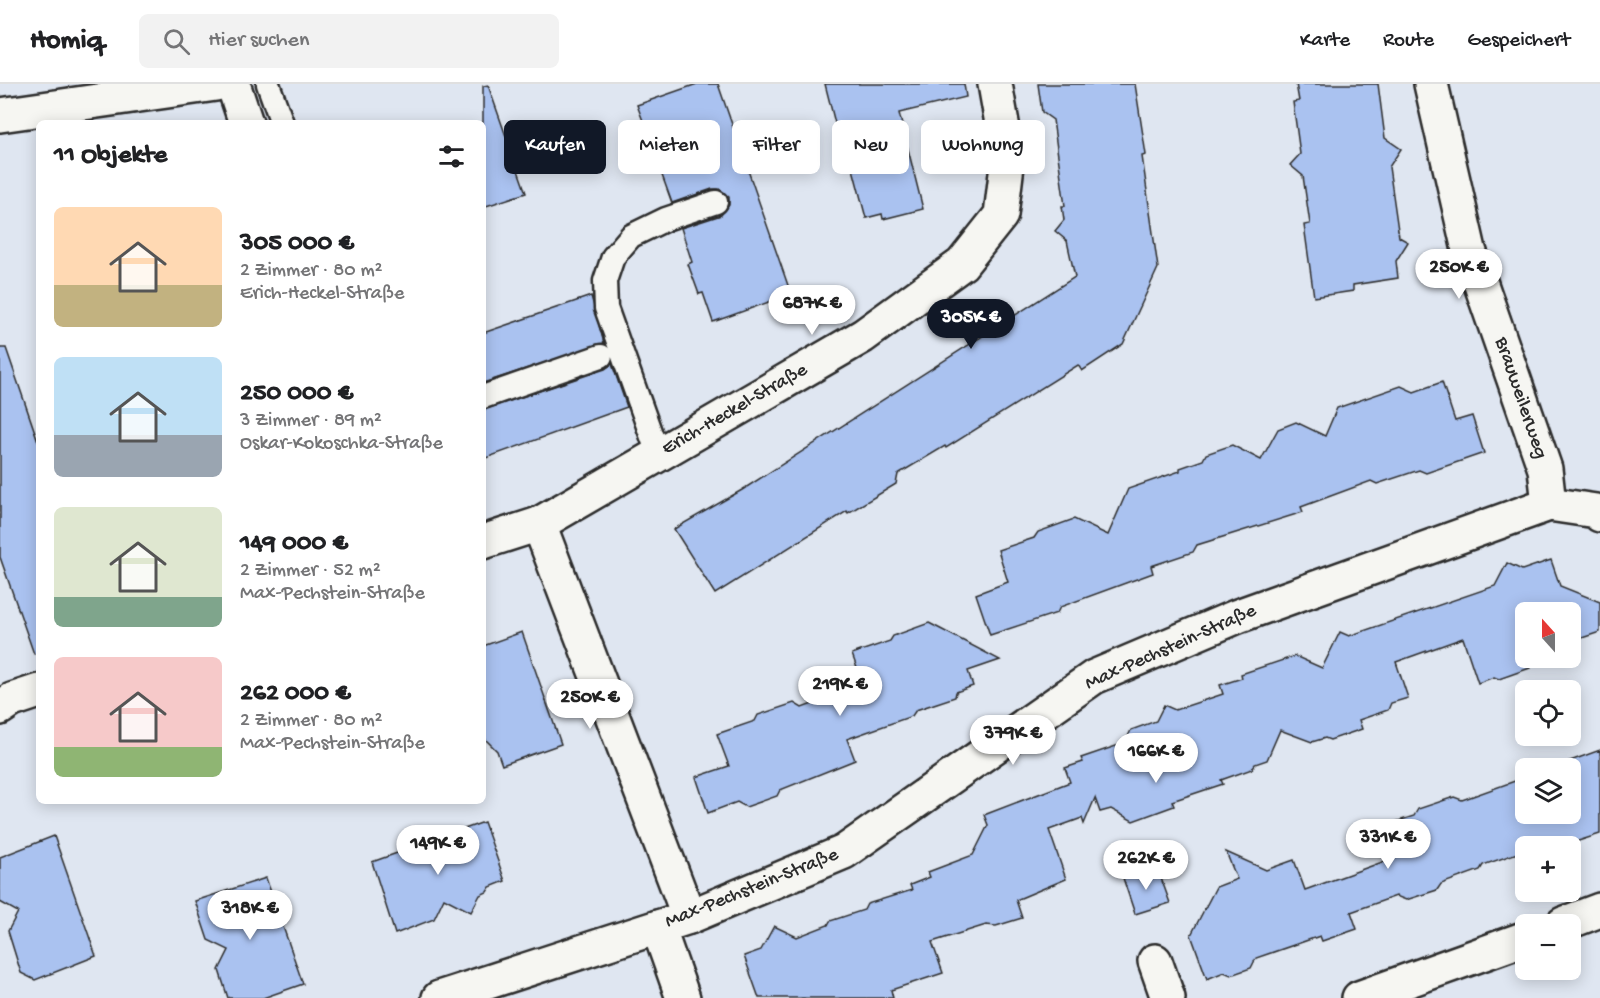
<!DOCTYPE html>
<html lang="de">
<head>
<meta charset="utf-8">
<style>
	:root { --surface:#fff; --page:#f2f2f2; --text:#202124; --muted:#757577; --line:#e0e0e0; --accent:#111827 }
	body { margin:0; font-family:"Gochi Hand",sans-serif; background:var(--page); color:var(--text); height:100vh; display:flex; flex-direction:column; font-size:22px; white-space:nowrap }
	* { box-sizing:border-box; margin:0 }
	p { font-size:20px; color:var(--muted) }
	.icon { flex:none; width:33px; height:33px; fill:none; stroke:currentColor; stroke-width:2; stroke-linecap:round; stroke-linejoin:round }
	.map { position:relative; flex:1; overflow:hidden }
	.sheet { position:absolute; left:36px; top:36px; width:450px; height:684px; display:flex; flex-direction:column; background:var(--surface); border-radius:9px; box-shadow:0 3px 15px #0003 }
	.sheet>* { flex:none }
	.hud { position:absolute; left:504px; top:36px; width:570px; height:54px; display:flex; gap:12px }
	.needle { width:39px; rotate:339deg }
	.tools { position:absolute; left:1515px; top:518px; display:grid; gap:12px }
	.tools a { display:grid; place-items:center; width:66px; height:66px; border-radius:9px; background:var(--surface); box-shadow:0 3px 15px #0003; font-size:30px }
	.price { position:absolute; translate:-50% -51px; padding:0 14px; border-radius:21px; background:#fff; color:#222; font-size:20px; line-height:39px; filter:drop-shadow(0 2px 3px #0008) }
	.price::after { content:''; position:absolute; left:50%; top:36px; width:18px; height:14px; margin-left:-9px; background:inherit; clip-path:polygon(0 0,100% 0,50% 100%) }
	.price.selected { background:var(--accent); color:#fff }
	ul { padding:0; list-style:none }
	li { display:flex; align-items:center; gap:18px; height:150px; padding:0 18px }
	li span { display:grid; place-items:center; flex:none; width:168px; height:120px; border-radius:9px; color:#555 }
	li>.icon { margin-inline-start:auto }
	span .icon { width:72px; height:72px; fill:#fffc; stroke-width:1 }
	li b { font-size:26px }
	h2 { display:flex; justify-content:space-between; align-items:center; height:72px; padding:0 18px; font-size:26px }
	.chip { padding:0 21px; border-radius:9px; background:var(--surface); box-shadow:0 3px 15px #0003; font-size:21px; line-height:54px }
	.chip.selected { background:var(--accent); color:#fff }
	header { display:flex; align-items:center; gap:36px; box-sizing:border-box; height:84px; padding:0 30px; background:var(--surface); border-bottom:2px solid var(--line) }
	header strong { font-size:28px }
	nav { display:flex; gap:33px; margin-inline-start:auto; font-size:21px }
	.search { width:420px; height:54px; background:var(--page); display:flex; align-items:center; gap:15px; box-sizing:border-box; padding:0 21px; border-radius:9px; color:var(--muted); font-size:22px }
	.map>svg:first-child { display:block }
	.building { fill:#aac2f0; stroke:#2b2b2b; stroke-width:1.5 }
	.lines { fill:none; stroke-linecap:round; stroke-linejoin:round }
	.lane-casing { stroke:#2b2b2b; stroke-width:27 }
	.street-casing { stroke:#2b2b2b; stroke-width:38 }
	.secondary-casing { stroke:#2b2b2b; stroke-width:38 }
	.lane { stroke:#f6f6f2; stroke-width:22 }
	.street { stroke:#f6f6f2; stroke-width:33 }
	.secondary { stroke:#f6f6f2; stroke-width:33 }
	.labels { text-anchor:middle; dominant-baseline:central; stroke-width:4.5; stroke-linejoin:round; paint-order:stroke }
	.street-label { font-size:20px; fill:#2b2b2b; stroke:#f6f6f2 }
</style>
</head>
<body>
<header>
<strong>Homiq</strong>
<div class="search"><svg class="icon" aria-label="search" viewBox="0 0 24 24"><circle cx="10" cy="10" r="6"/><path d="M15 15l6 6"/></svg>Hier suchen</div>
<nav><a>Karte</a><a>Route</a><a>Gespeichert</a></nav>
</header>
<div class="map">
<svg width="1600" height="914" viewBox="0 0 1600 914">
	<rect width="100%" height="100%" fill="#dfe6f1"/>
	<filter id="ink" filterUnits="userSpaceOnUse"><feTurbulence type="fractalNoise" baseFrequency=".0167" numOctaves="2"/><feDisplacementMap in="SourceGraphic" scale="12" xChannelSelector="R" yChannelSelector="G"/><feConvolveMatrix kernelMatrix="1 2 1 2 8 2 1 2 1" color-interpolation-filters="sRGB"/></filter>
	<g filter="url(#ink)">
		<!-- building -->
		<g class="building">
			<polygon points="697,0 718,0 791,210 713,238 703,209 699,210 688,180 692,178 681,144 721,131 729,121 729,113 719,105 712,105 672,119 658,80 654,82 643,52 648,50 637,21"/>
			<polygon points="825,0 964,0 966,13 899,29 923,125 883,135 882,130 866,134 847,62 841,63"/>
			<polygon points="1038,0 1135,0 1146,71 1142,72 1158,184 1123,260 1082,287 1078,281 946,364 945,362 898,390 896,400 848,429 847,427 715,510 674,445 742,406 1075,193 1067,157 1055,147 1064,136 1062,122 1065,122 1053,36 1042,28"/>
			<polygon points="1296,0 1378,0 1385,54 1401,65 1389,83 1399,153 1408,158 1396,177 1398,194 1353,201 1353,207 1314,213 1304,141 1310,140 1303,92 1290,81 1300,70 1293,18 1299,17"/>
			<polygon points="488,1 526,109 483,123 483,2"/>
			<polygon points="591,212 604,259 483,299 483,249"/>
			<polygon points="0,264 6,264 39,360 39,569 34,570 0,473"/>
			<polygon points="612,280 627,323 483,375 483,326 605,285"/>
			<polygon points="1442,298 1455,337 1472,332 1484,369 1426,389 1419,386 1377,400 1371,397 1301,423 1303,428 1197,461 1193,468 1151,482 1153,489 1060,523 1057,529 990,551 976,510 1008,498 998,466 1034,454 1038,448 1074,435 1108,451 1128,405 1180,387 1180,384 1203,376 1206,370 1232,361 1261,376 1278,345 1296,338 1325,352 1337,324 1401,302 1414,308"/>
			<polygon points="1551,476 1560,502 1600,518 1600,548 1570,558 1570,528 1526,528 1526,573 1530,584 1499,595 1494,593 1478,599 1463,554 1396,578 1408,614 1391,619 1388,626 1359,636 1362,645 1330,656 1325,654 1312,658 1280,646 1267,676 1255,680 1252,685 1221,696 1223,700 1172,717 1174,722 1133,737 1111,725 1100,728 1095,714 1084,740 1082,734 1049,746 1066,795 1016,816 1022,834 996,842 986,841 932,858 943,889 891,906 893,914 759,914 744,872 761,866 774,842 797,853 828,841 830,837 864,826 867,820 912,806 910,801 930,793 928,788 973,771 988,741 984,731 1070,698 1065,684 1083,678 1081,674 1125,659 1131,646 1156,637 1164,621 1175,626 1223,610 1220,601 1242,594 1241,590 1295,572 1322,584 1340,548 1349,552 1495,502 1507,479 1522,486"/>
			<polygon points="929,539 1000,576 968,587 973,602 956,608 955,613 916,626 912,632 847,655 855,676 780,706 777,712 746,723 737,718 708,729 696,693 729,682 717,650 755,637 758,631 794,619 802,624 863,601 852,570 890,557 893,552"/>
			<polygon points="522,548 561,660 502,681 497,667 483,653 483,562"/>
			<polygon points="1600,666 1600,750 1563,762 1526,762 1526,766 1483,781 1480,786 1441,800 1437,806 1406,816 1396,812 1351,828 1357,845 1322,857 1320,852 1256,874 1251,884 1231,891 1224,888 1207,895 1191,851 1216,803 1237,795 1226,768 1266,786 1294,776 1305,806 1388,776 1377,744 1414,732 1418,725 1454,713 1462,716 1526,693 1526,729 1570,729 1570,684 1551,684"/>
			<polygon points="484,738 505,797 490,803 487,808 480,811 471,828 444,814 434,835 395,850 372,778"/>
			<polygon points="54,752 96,872 35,896 21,889 8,847 18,828 0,818 0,773"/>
			<polygon points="1157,783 1170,819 1135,830 1123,794"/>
			<polygon points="266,794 303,900 263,914 228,914 219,886 229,866 208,856 195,817"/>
		</g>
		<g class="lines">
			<defs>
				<g id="lane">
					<polyline points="268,0 282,39"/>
					<polyline points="483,313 601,272"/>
					<polyline points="658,370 606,224 605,197 613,173 631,152 666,135 716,118"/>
				</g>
				<g id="street">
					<polyline points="233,0 246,39"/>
					<polyline points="1431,0 1469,166 1545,385 1549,420"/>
					<polyline points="539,440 689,833"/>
					<polyline points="483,458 539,440 863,252 962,180 1001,131 1008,73 995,0"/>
					<polyline points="0,624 12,616 39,607"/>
					<polyline points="1563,840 1600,826"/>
					<polyline points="658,843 683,914"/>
					<polyline points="1155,877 1168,914"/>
					<polyline points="439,914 689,833 844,768 1094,593 1238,532 1549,420 1596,427 1600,431"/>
					<polyline points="1359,914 1526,854"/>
				</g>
				<polyline id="secondary" points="0,31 216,0"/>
			</defs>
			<!-- lane casing -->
			<use href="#lane" class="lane-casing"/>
			<!-- street casing -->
			<use href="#street" class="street-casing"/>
			<!-- secondary casing -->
			<use href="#secondary" class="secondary-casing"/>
			<!-- lane -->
			<use href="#lane" class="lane"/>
			<!-- street -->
			<use href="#street" class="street"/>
			<!-- secondary -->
			<use href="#secondary" class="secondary"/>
		</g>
	</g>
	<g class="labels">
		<!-- street labels -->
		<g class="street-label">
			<text transform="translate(1520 314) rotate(71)">Brauweilerweg</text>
			<text transform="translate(735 326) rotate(-30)">Erich-Heckel-Straße</text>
			<text transform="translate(1171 564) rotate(-24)">Max-Pechstein-Straße</text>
			<text transform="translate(752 805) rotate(-22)">Max-Pechstein-Straße</text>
		</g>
	</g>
</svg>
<div class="tools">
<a><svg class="needle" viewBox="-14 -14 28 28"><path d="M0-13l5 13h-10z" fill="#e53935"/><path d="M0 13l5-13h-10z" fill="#757577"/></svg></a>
<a><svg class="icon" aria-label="locate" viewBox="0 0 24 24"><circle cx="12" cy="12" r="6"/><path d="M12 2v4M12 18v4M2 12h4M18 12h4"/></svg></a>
<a><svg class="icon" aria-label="layers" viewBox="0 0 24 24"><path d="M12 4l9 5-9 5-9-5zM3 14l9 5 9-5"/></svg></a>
<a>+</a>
<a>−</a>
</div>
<b class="price" style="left:1459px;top:216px">250K €</b>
<b class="price" style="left:812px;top:252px">687K €</b>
<b class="price selected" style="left:971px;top:266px">305K €</b>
<b class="price" style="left:840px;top:633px">219K €</b>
<b class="price" style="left:590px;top:646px">250K €</b>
<b class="price" style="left:1013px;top:682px">379K €</b>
<b class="price" style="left:1156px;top:700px">166K €</b>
<b class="price" style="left:1388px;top:786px">331K €</b>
<b class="price" style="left:438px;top:792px">149K €</b>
<b class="price" style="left:1146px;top:807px">262K €</b>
<b class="price" style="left:250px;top:857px">318K €</b>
<div class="hud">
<a class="chip selected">Kaufen</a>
<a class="chip">Mieten</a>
<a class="chip">Filter</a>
<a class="chip">Neu</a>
<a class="chip">Wohnung</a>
</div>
<section class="sheet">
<h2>11 Objekte<svg class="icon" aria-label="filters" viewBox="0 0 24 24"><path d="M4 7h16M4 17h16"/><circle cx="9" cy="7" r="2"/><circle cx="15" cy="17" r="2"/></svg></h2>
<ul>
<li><span style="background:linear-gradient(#ffd9b3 65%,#c2b280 0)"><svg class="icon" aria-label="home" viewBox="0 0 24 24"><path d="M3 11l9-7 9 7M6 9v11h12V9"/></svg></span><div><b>305 000 €</b><p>2 Zimmer · 80 m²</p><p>Erich-Heckel-Straße</p></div></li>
<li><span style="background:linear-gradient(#bfe0f5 65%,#9aa5b1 0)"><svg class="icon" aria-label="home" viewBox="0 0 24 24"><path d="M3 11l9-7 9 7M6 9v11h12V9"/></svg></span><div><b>250 000 €</b><p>3 Zimmer · 89 m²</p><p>Oskar-Kokoschka-Straße</p></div></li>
<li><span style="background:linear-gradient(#dfe7d0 75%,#7fa58c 0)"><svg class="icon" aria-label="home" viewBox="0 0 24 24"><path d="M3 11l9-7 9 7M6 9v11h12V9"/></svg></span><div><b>149 000 €</b><p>2 Zimmer · 52 m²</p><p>Max-Pechstein-Straße</p></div></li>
<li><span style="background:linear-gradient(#f6c9c9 75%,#8fb573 0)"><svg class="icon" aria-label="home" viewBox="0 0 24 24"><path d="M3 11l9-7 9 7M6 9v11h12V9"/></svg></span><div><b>262 000 €</b><p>2 Zimmer · 80 m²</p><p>Max-Pechstein-Straße</p></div></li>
</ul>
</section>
</div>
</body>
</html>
